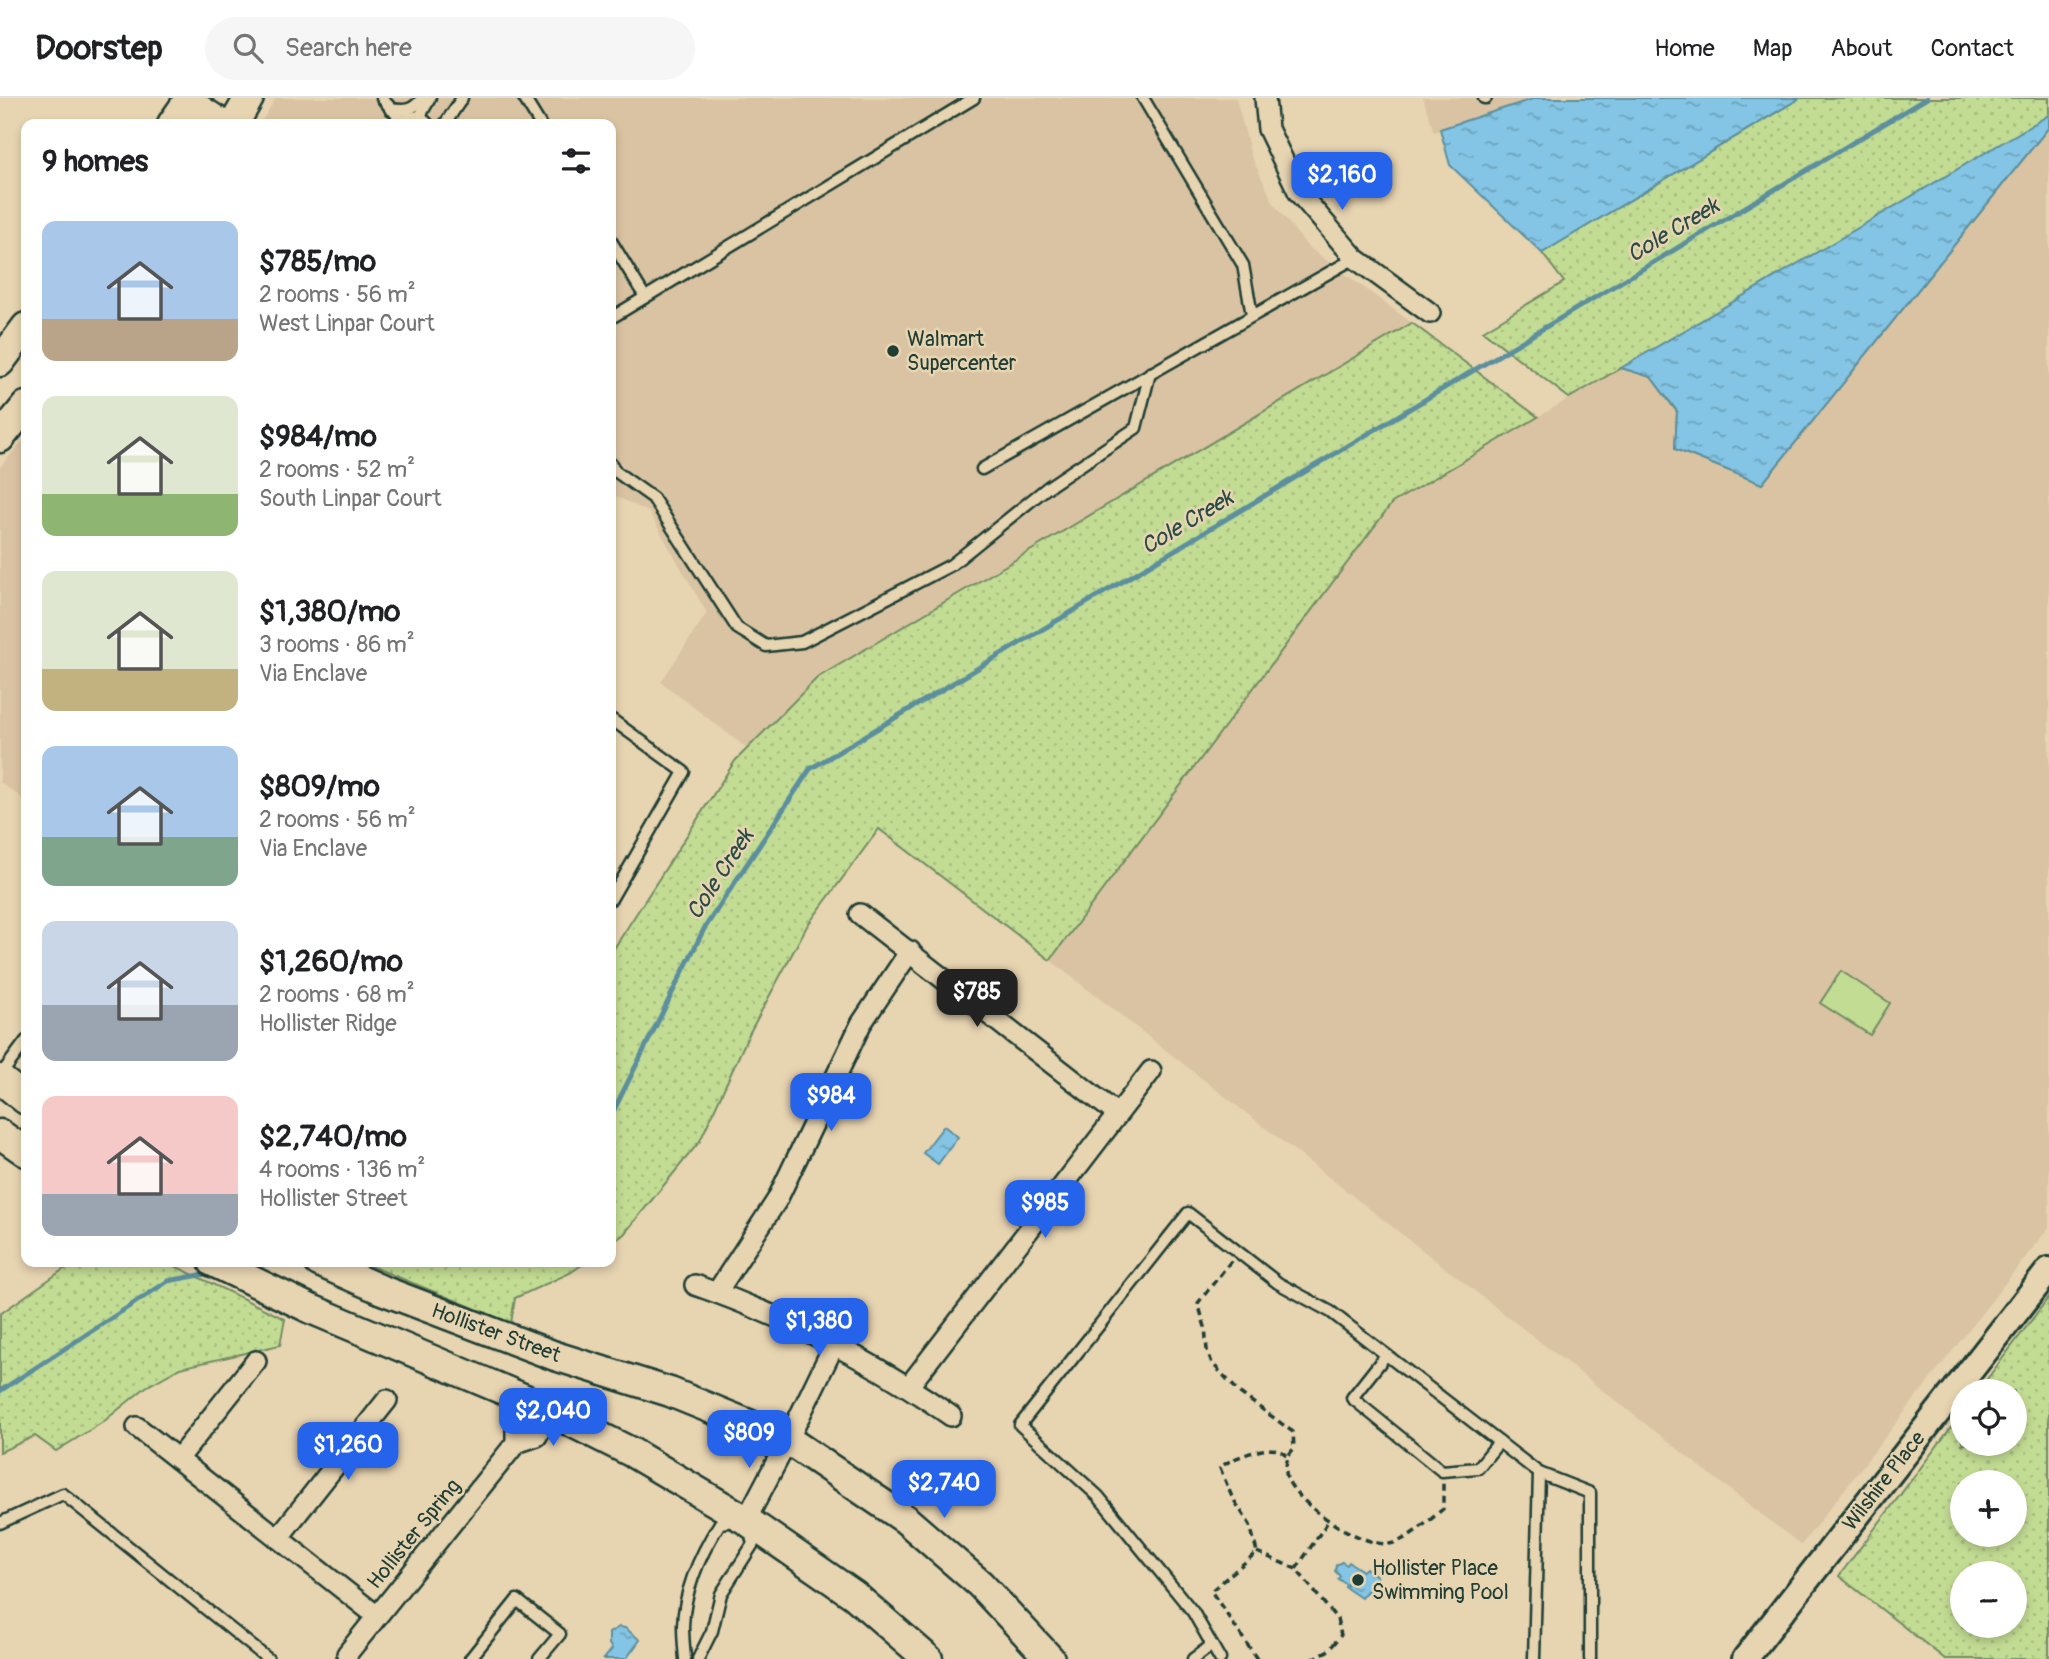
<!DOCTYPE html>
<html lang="en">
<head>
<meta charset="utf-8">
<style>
	:root { --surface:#fff; --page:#f6f6f6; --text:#202124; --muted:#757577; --line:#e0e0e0; --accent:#2563eb }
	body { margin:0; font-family:Pangolin,sans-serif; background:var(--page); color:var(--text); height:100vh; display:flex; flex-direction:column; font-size:26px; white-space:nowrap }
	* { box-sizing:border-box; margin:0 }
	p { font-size:23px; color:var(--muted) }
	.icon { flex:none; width:38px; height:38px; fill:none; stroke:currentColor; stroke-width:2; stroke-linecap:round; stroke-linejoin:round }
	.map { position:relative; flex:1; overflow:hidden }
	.panel { position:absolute; left:21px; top:21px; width:595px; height:1148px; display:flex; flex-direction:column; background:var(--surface); border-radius:14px; box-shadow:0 4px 10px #0003 }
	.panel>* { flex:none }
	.fabs { position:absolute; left:1950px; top:1281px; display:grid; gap:14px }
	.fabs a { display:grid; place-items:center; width:77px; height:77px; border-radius:50%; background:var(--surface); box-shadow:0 4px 10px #0003; font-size:35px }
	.price { position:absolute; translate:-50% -60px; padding:0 16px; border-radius:14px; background:var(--accent); color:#fff; font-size:23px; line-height:46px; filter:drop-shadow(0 2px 4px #0008) }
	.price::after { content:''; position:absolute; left:50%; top:42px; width:21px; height:16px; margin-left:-10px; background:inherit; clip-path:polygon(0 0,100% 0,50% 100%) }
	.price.selected { background:#222; color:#fff }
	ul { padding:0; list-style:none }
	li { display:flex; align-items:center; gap:21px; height:175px; padding:0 21px }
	li span { display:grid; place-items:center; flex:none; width:196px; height:140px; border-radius:14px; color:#555 }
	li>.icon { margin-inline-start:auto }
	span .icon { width:84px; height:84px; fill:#fffc; stroke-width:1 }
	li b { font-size:30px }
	h2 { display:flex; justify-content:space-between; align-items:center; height:84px; padding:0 21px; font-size:30px }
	header { display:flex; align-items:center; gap:42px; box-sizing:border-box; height:98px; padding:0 35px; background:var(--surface); border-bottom:2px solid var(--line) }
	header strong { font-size:33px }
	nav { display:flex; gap:38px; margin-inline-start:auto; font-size:24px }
	.search { width:490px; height:63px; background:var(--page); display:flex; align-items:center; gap:18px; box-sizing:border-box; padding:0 24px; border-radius:38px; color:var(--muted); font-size:26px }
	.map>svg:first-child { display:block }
	.built { fill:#d9c3a2 }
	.grass { fill:url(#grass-dots); stroke:#718c64; stroke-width:2; fill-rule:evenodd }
	.pitch { fill:#c3dc93; stroke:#718c64; stroke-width:2 }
	.water { fill:url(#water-ripples); stroke:#5c8f9e; stroke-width:2 }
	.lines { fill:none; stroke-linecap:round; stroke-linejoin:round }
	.stream { stroke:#5c8f9e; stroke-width:5 }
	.service-casing { stroke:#1f3d34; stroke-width:15 }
	.minor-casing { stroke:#1f3d34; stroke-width:24 }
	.tertiary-casing { stroke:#1f3d34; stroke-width:30 }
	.secondary-casing { stroke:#1f3d34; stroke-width:33 }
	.path { stroke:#1f3d34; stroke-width:3.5; stroke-dasharray:7 5; stroke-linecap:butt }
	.service { stroke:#e7d4b1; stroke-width:10 }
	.minor { stroke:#e7d4b1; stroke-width:19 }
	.tertiary { stroke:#e7d4b1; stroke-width:24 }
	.secondary { stroke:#e7d4b1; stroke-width:28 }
	.poi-dot { fill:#1f3d34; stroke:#e7d4b1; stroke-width:2.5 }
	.labels { text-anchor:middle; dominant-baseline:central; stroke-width:5; stroke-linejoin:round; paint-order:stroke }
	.poi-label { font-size:21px; fill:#1f3d34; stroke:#e7d4b1; text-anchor:start }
	.street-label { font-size:21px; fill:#1f3d34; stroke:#e7d4b1 }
	.water-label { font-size:23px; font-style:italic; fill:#294b46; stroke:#e7d4b1 }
</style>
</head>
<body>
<header>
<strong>Doorstep</strong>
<div class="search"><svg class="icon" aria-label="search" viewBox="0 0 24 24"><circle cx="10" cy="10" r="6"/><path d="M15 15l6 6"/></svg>Search here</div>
<nav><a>Home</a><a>Map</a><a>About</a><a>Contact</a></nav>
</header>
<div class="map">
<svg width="2049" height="1561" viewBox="0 0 2049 1561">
	<defs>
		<pattern id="grass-dots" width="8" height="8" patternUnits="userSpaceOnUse" patternTransform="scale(1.75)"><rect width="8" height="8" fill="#c3dc93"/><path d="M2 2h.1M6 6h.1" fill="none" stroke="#a7be7f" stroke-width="1.8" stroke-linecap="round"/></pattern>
		<pattern id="water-ripples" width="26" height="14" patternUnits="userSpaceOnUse" patternTransform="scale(1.75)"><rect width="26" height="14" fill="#84c5e5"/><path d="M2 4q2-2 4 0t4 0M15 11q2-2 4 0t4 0" fill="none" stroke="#6ba1ba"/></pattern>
	</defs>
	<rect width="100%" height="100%" fill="#e7d4b1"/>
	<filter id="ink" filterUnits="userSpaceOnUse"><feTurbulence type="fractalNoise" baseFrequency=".0143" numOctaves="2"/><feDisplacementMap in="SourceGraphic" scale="14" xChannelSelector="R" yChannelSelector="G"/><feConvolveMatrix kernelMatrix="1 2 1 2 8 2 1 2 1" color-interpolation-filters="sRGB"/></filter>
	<g filter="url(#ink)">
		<!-- built -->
		<g class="built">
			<polygon points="276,0 1236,0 1251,58 1274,106 1307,148 1412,225 817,580 748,651 661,584 707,515 649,414 611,396 611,26 260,26"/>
			<polygon points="1423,0 1536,0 1434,34"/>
			<polygon points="2049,29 2049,1129 1801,1447 1050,862 1392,405 1621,270 1651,279 1677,314 1762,386"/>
			<polygon points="26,339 26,703 0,684 0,369"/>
		</g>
		<!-- grass -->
		<g class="grass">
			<polygon points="1800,0 2049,0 2049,29 1762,386 1675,351 1677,314 1651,279 1621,270 1569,300 1483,233 1564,184 1542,155"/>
			<polygon points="1412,225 1538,319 1392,405 1050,862 879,731 807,828 749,936 700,1043 624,1136 611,1146 611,855 735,663 817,580"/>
			<polygon points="74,1164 167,1164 285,1221 280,1247 180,1270 146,1289 103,1324 56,1353 35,1338 0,1354 0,1216"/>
			<polygon points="361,1164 586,1164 570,1175 515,1200 511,1225"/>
			<path d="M 2049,1199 L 2049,1561 L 1945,1561 L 1839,1478 L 1962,1315 L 1962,1346 L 2014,1346 L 2014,1293 L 1978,1293 ZM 2014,1384 L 2014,1437 L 1962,1437 L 1962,1384 ZM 2014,1475 L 2014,1528 L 1962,1528 L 1962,1475 Z"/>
		</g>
		<!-- pitch -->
		<polygon class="pitch" points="1841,873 1890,905 1870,937 1820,905"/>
		<!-- water -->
		<g class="water">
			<polygon points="1536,0 1800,0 1542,155 1450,67 1440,31"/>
			<polygon points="2049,17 2049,29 1762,386 1675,351 1677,313 1651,279 1621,270"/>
			<polygon points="944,1028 958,1039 938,1066 923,1055"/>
			<polygon points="1342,1464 1347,1467 1349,1464 1363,1473 1366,1470 1377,1478 1379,1487 1374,1495 1367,1493 1361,1500 1345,1489 1347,1487 1338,1481 1340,1478 1335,1473 1336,1467"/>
			<polygon points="619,1529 625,1530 640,1542 626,1561 604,1561 612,1551 609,1546 609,1535"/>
		</g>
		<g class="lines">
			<!-- stream -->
			<g class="stream">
				<polyline points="611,1018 704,831 810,671 1927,0"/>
				<polyline points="248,1169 280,1164"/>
				<polyline points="0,1293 168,1183 211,1175"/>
			</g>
			<defs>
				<g id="service">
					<polyline points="382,0 401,22 420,18 428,26"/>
					<polyline points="524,0 540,26"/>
					<polyline points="1143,0 1243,167 1252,217"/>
					<polyline points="1484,0 1486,0"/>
					<path d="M 390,11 C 405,13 413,13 422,0"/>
					<polyline points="420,18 430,0"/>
					<polyline points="445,26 462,0"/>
					<polyline points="611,143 645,199"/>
					<polyline points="611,220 974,0"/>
					<polyline points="611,366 615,373 653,400 737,530 766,548 802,544 951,467 1048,389 1136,330 1150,275"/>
					<polyline points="982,371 1355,160"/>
					<polyline points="611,621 684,674 611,801"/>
					<polyline points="0,978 26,943"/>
					<polyline points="1386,1257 1352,1300 1442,1373 1478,1370 1499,1344"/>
					<polyline points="1539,1375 1590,1395 1590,1561"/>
					<polyline points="0,1425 63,1396 268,1561"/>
					<polyline points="470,1561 517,1502 560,1536 539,1561"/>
					<path d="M 685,1561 C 684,1550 683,1539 683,1528 C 684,1493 701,1455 720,1425 L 733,1423"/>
					<polyline points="698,1561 712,1533 721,1496 753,1446 750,1434"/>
					<polyline points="1193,1561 1212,1547"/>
					<polyline points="1220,1561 1193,1514 1098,1398 1020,1327 1188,1115 1278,1185 1331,1214 1539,1375 1534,1561"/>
				</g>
				<g id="minor">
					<polyline points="1265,0 1268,31 1299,95 1355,160 1430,215"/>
					<polyline points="860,816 1117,1016"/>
					<path d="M 695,1187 C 786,1219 872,1262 951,1318"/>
					<polyline points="717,1194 777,1102 861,926 910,853"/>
					<polyline points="909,1288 1151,973"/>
					<polyline points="137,1329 377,1518"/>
					<polyline points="516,1345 516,1328 525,1301"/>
					<polyline points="178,1361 256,1263"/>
					<polyline points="746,1422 788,1342 835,1245"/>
					<polyline points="278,1440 387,1302"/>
					<polyline points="347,1556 516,1345 537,1338 549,1312"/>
				</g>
				<polyline id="tertiary" points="1745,1561 2049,1172"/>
				<g id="secondary">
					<polyline points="188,4 222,26"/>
					<polyline points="172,26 190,0"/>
					<polyline points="234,26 249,0"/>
					<polyline points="0,264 26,229"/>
					<polyline points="0,340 26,308"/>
					<polyline points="0,981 26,1002"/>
					<polyline points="0,1036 26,1054"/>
					<polyline points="213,1164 311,1211 525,1301 631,1354 746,1422 854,1497 928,1561"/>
					<polyline points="319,1164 382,1192 555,1258 670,1294 788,1342 905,1421 980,1486 1050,1561"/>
				</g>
			</defs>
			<!-- service casing -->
			<use href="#service" class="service-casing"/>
			<!-- minor casing -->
			<use href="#minor" class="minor-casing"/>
			<!-- tertiary casing -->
			<use href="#tertiary" class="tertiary-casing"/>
			<!-- secondary casing -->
			<use href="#secondary" class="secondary-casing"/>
			<!-- path -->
			<g class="path">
				<polyline points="1231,1163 1198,1205 1205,1229 1207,1252 1212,1265 1240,1295 1293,1334 1294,1350 1288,1358"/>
				<polyline points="1257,1454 1296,1471"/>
				<path d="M 1257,1561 L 1211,1493 L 1257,1454 L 1250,1427 L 1232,1399 L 1220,1370 C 1230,1360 1265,1348 1278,1352 C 1282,1353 1285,1356 1288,1358 C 1286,1367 1284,1375 1289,1384 C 1303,1410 1359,1447 1389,1446 C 1404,1445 1431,1421 1443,1411 L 1443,1385"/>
				<polyline points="1312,1561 1329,1552 1341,1537 1337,1521 1296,1471 1329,1422"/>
			</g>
			<!-- service -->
			<use href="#service" class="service"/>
			<!-- minor -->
			<use href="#minor" class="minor"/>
			<!-- tertiary -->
			<use href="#tertiary" class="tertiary"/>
			<!-- secondary -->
			<use href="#secondary" class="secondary"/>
		</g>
	</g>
	<!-- markers -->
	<g class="poi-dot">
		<circle cx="893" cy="253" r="7"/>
		<circle cx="1358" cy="1482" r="7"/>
	</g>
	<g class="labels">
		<!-- poi labels -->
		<g class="poi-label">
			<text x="907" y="241">Walmart<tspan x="907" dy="24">Supercenter</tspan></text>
			<text x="1372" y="1470">Hollister Place<tspan x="1372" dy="24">Swimming Pool</tspan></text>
		</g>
		<!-- street labels -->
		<g class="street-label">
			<text transform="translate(496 1235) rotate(20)">Hollister Street</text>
			<text transform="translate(1884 1383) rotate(-52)">Wilshire Place</text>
			<text transform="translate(414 1436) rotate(-51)">Hollister Spring</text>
		</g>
		<!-- water labels -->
		<g class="water-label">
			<text transform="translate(1673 132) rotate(-31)">Cole Creek</text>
			<text transform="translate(1187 424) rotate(-31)">Cole Creek</text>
			<text transform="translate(720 776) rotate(-57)">Cole Creek</text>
		</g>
	</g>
</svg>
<div class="fabs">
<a><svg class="icon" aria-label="locate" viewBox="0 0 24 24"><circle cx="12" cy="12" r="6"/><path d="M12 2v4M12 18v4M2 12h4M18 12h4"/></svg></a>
<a>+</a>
<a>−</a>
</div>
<b class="price" style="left:1342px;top:114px">$2,160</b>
<b class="price selected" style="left:977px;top:931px">$785</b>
<b class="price" style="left:831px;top:1035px">$984</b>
<b class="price" style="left:1045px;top:1142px">$985</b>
<b class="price" style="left:819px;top:1260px">$1,380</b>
<b class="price" style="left:553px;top:1350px">$2,040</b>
<b class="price" style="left:749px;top:1372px">$809</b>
<b class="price" style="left:348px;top:1384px">$1,260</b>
<b class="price" style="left:944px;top:1422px">$2,740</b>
<section class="panel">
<h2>9 homes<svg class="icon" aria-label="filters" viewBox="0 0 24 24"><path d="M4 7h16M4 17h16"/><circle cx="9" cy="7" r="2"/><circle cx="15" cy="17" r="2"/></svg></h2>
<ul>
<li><span style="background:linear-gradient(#a9c7e8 70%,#b9a48a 0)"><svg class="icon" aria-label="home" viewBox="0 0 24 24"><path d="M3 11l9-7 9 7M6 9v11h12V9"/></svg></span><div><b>$785/mo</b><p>2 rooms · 56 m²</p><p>West Linpar Court</p></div></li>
<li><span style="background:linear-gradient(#dfe7d0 70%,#8fb573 0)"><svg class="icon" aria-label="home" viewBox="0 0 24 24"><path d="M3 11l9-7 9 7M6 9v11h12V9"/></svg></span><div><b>$984/mo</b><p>2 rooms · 52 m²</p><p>South Linpar Court</p></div></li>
<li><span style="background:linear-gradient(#dfe7d0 70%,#c2b280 0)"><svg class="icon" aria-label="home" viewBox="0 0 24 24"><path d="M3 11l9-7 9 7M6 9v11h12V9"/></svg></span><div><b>$1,380/mo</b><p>3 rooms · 86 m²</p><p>Via Enclave</p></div></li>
<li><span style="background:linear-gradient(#a9c7e8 65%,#7fa58c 0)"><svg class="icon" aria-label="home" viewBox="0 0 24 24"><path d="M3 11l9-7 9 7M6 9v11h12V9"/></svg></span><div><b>$809/mo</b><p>2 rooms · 56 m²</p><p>Via Enclave</p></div></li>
<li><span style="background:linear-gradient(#c9d6e8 60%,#9aa5b1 0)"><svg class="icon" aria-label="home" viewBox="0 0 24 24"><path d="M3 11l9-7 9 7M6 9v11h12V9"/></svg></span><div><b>$1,260/mo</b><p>2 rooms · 68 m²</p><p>Hollister Ridge</p></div></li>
<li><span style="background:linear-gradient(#f6c9c9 70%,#9aa5b1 0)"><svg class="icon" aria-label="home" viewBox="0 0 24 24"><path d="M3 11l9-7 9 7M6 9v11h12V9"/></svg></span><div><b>$2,740/mo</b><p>4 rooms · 136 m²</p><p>Hollister Street</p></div></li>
</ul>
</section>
</div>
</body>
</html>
